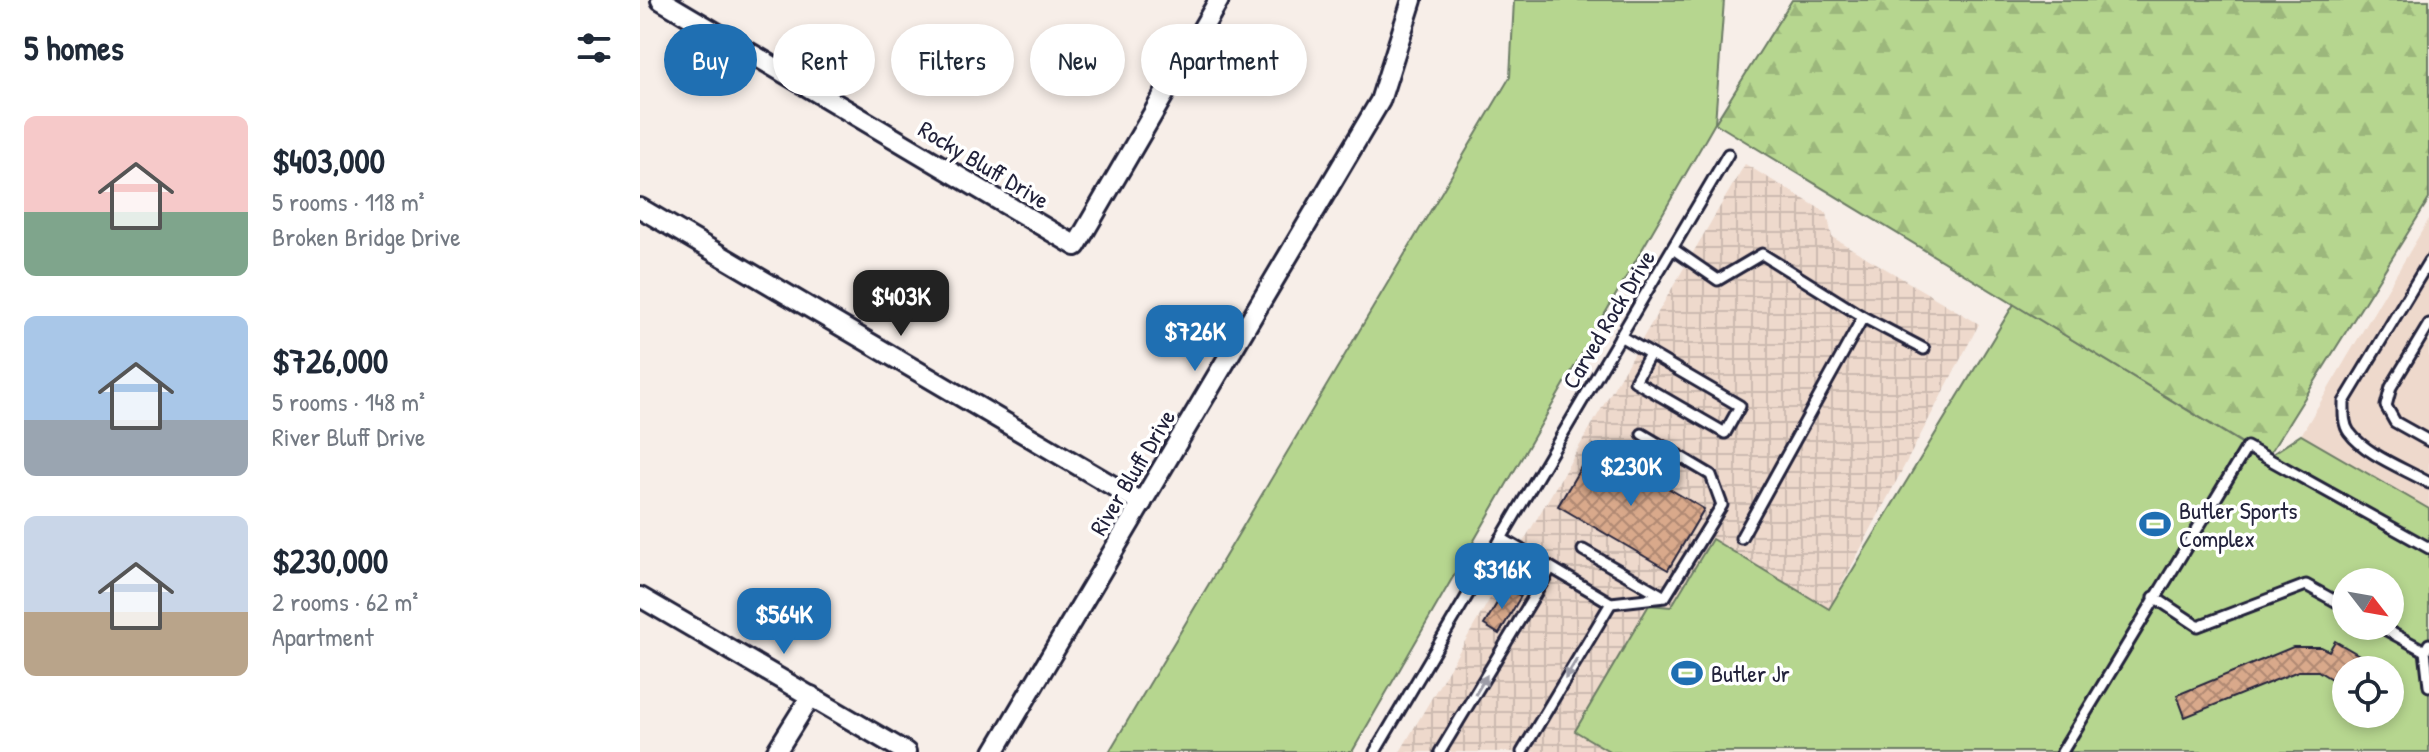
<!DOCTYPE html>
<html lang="en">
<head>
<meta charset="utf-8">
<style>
	:root { --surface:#fff; --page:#f6f6f7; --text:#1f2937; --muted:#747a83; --accent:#1f6fb2 }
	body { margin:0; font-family:"Patrick Hand",sans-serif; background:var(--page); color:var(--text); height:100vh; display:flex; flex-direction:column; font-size:30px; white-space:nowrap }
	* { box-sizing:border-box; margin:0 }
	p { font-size:26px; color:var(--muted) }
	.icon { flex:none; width:44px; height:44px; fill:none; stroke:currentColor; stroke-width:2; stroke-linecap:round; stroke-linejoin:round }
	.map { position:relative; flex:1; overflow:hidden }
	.panel { display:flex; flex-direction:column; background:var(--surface); width:640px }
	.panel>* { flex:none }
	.banner { position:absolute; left:24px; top:24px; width:760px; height:72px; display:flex; gap:16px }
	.needle { width:52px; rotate:121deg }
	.buttons { position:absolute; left:1692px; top:568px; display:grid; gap:16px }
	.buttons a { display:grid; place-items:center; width:72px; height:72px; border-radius:50%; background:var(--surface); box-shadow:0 4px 12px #0003; font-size:40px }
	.price { position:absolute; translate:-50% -68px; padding:0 18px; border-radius:16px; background:var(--accent); color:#fff; font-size:26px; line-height:52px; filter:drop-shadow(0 2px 4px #0008) }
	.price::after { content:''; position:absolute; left:50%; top:48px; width:24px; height:18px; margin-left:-12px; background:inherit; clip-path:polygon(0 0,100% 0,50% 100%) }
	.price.active { background:#222; color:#fff }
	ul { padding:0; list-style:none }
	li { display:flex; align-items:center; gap:24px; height:200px; padding:0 24px }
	li span { display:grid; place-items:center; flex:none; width:224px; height:160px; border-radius:12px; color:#555 }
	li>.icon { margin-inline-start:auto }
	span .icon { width:96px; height:96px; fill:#fffc; stroke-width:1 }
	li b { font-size:34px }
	h2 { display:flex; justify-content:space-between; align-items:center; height:96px; padding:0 24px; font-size:34px }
	.pill { padding:0 28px; border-radius:36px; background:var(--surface); box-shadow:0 4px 12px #0003; font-size:28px; line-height:72px }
	.pill.active { background:var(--accent); color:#fff }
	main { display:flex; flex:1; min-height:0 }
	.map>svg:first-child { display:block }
	.built { fill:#eed9cc }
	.industrial { fill:url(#industrial-grid) }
	.grass { fill:#b6d68f; stroke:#6c7c65; stroke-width:2; fill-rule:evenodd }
	.forest { fill:url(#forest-firs); stroke:#6c7c65; stroke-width:2 }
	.building { fill:url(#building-cross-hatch); stroke:#22223b; stroke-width:2 }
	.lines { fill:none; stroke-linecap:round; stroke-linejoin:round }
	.lane-casing { stroke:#22223b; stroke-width:15 }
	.street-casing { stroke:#22223b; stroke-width:24 }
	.lane { stroke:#fff; stroke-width:9 }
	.street { stroke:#fff; stroke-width:18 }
	.oneway { fill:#9c9ca7 }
	.labels { text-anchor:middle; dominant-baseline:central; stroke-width:7; stroke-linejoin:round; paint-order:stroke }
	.street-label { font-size:24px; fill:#22223b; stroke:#fff }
	.poi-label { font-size:24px; fill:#22223b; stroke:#fff; text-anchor:start }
</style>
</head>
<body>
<main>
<section class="panel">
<h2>5 homes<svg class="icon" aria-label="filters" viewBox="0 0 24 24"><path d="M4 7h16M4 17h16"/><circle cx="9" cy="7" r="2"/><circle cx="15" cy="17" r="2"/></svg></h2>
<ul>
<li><span style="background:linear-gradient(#f6c9c9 60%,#7fa58c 0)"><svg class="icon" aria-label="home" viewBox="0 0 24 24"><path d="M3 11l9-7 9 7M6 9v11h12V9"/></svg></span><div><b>$403,000</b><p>5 rooms · 118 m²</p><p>Broken Bridge Drive</p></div></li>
<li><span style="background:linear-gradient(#a9c7e8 65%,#9aa5b1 0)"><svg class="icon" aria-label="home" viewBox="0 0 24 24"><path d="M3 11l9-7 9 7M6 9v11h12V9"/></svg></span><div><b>$726,000</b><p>5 rooms · 148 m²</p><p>River Bluff Drive</p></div></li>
<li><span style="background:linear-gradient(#c9d6e8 60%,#b9a48a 0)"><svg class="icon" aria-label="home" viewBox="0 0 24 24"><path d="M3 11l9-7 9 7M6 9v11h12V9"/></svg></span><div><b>$230,000</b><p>2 rooms · 62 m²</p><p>Apartment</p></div></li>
</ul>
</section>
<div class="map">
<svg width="1789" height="752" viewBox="0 0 1789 752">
	<defs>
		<pattern id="industrial-grid" width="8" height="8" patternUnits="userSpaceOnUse" patternTransform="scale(2)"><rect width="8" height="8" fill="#eed9cc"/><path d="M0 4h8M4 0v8" fill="none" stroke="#ccbab0"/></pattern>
		<pattern id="forest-firs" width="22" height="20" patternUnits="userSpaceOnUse" patternTransform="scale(2)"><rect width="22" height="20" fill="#b6d68f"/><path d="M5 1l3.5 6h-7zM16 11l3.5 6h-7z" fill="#9cb77c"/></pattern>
		<pattern id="building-cross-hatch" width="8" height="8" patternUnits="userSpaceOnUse" patternTransform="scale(2)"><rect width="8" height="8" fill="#d9a98b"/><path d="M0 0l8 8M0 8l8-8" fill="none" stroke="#b08973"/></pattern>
	</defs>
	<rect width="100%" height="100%" fill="#f7eee8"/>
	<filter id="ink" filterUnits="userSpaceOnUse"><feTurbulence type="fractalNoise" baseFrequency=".0125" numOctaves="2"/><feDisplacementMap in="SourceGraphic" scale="16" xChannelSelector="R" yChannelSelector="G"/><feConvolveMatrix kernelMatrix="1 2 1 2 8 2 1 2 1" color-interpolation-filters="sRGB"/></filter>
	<g filter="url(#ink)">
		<!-- built -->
		<polygon class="built" points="1789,219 1789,509 1661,435"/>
		<!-- industrial -->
		<polygon class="industrial" points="1105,164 1187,213 1192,237 1339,324 1189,609 1072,539 1031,608 936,730 971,752 760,752"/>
		<!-- grass -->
		<g class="grass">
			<polygon points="874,0 1084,0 1075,123 712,752 469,752 870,77"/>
			<path d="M 1374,304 L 1626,458 L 1661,435 L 1789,509 L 1789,752 L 971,752 L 935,731 L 1009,605 L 1031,607 L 1072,539 L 1189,609 ZM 1706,582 L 1750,582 L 1750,626 L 1706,626 ZM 1706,670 L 1750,670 L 1750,714 L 1706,714 Z"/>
		</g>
		<!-- forest -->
		<polygon class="forest" points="1152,0 1789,0 1789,199 1627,458 1075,123"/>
		<!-- building -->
		<g class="building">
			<polygon points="954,445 1064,509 1028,570 918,506"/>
			<polygon points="866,588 881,596 859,634 844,625"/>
			<polygon points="1695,641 1719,655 1712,670 1706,670 1706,688 1678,671 1658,671 1545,717 1537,695 1653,647 1681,647 1689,651"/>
		</g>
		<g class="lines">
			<defs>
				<g id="lane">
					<polyline points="1033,249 1078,280 1122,254 1223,317 1101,538"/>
					<path d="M 1789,261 L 1704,402 C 1704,412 1703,424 1709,432 C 1726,455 1765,469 1789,483"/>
					<polyline points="1223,317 1284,349"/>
					<polyline points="1789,324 1751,387 1746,406 1755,422 1789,441"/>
					<polyline points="980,336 1100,406 1085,433 995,381 1010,354"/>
					<polyline points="861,538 971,603 1025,597 1082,505 1071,475 1002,434"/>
					<polyline points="943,550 1023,596"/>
					<polyline points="1514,597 1558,626 1666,585 1706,607"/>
					<polyline points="1739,626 1785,651"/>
					<polyline points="1789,644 1785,651 1789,686"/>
					<polyline points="735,752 1088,154"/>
					<polyline points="800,752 911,568"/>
					<polyline points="882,752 971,603"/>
					<polyline points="1422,752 1607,447 1789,548"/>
				</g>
				<g id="street">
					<polyline points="21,0 436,246 579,0"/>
					<polyline points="0,208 502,503"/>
					<polyline points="0,597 266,752"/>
					<polyline points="136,752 171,696"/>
					<polyline points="354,752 740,101 772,0"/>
				</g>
			</defs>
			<!-- lane casing -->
			<use href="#lane" class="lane-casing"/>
			<!-- street casing -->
			<use href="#street" class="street-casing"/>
			<!-- lane -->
			<use href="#lane" class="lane"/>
			<!-- street -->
			<use href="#street" class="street"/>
		</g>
		<!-- one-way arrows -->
		<defs><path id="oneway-solid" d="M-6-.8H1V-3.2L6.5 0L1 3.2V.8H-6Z" transform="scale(2)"/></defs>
		<g class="oneway">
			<use href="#oneway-solid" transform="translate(931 669) rotate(121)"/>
			<use href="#oneway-solid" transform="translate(841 685) rotate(-59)"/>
		</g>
	</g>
	<!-- icons -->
	<defs>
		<symbol id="stadium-bare" viewBox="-9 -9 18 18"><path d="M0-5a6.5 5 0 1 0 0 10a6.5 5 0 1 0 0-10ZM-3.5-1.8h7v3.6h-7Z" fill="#1f6fb2" stroke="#fff" stroke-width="2.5" paint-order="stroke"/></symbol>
	</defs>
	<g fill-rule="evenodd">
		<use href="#stadium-bare" x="1493" y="502" width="44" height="44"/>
		<use href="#stadium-bare" x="1025" y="651" width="44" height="44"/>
	</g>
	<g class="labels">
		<!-- street labels -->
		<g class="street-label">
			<text transform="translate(344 164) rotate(31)">Rocky Bluff Drive</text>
			<text transform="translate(968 319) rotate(-59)">Carved Rock Drive</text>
			<text transform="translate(492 472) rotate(-59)">River Bluff Drive</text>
		</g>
		<!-- poi labels -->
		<g class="poi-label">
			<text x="1539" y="510">Butler Sports<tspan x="1539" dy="28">Complex</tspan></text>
			<text x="1071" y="673">Butler Jr</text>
		</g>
	</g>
</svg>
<div class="buttons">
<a><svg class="needle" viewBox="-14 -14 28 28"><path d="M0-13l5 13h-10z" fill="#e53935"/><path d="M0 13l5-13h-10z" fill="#747a83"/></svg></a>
<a><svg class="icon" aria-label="locate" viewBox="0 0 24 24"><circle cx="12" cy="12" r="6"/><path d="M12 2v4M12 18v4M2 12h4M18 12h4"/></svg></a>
</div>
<b class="price active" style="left:261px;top:338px">$403K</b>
<b class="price" style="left:555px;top:373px">$726K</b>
<b class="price" style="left:991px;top:508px">$230K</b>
<b class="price" style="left:862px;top:611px">$316K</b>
<b class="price" style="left:144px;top:656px">$564K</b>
<div class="banner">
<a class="pill active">Buy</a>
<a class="pill">Rent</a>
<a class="pill">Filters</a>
<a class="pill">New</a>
<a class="pill">Apartment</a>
</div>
</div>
</main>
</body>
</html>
